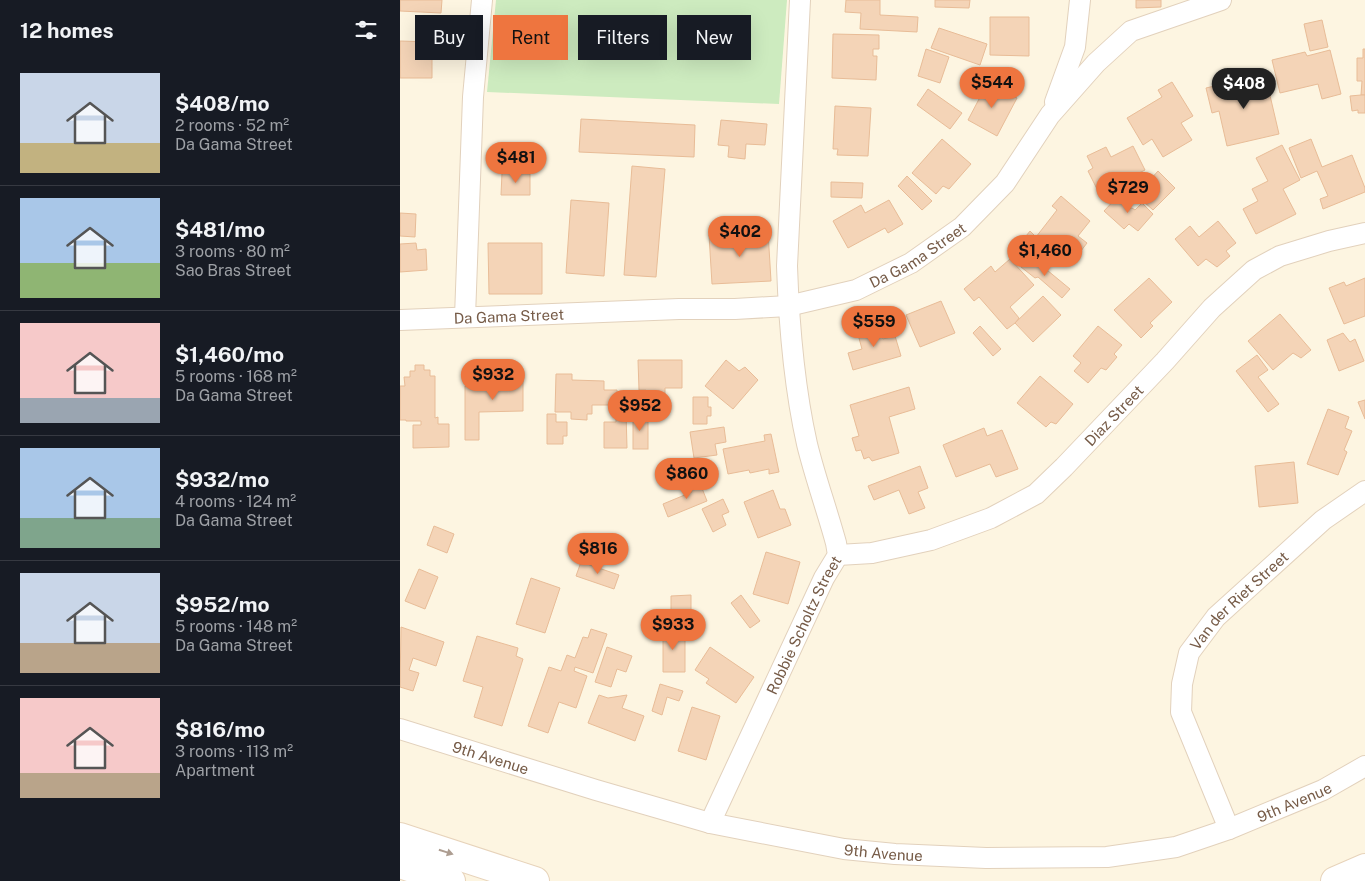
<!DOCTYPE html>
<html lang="en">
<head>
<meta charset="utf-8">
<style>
	:root { --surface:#171b24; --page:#242831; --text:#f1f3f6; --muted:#9ea1a6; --line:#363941; --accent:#ee753f }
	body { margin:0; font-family:"Public Sans",sans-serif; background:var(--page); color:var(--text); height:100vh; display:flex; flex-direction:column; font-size:19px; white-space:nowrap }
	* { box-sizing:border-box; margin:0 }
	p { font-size:16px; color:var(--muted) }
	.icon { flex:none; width:28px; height:28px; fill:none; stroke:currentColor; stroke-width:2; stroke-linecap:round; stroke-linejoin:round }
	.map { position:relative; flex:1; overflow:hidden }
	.panel { display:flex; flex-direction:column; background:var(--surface); width:400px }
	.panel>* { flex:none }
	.hud { position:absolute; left:15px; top:15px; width:475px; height:45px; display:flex; gap:10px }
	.price { position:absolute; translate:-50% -42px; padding:0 11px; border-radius:18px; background:var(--accent); color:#111; font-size:16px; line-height:32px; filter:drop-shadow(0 1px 2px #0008) }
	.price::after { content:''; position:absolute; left:50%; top:30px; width:15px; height:11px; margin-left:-8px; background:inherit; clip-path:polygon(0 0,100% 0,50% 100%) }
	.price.on { background:#222; color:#fff }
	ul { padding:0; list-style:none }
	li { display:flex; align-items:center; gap:15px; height:125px; padding:0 20px }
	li+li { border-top:1px solid var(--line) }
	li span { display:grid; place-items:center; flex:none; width:140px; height:100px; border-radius:0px; color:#555 }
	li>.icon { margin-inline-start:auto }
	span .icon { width:60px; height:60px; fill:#fffc; stroke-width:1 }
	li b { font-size:21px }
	h2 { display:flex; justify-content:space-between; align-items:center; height:60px; padding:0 20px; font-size:21px }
	.tag { padding:0 18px; border-radius:0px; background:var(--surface); box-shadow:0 5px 20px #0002; font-size:18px; line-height:45px }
	.tag.on { background:var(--accent); color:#111 }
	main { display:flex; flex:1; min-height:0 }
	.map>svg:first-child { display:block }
	.green { fill:#cdebbf }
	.building { fill:#f4d4b7; stroke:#e8bc97 }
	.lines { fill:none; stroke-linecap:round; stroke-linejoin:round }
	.street-casing { stroke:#e2d1bc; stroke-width:22 }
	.secondary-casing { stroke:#e7d3ba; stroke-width:30 }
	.street { stroke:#fff; stroke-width:20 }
	.secondary { stroke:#fff; stroke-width:28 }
	.oneway { fill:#ad9d91 }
	.labels { text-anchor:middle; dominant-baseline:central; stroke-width:4.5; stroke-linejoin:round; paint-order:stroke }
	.street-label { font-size:15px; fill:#765b47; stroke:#fff8e8 }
</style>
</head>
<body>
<main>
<section class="panel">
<h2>12 homes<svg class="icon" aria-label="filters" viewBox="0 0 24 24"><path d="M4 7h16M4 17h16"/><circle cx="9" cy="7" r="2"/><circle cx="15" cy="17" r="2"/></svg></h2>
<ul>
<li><span style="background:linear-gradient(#c9d6e8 70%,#c2b280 0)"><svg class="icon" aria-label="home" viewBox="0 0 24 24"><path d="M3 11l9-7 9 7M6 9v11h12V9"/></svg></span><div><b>$408/mo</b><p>2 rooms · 52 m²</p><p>Da Gama Street</p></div></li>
<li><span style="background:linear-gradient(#a9c7e8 65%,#8fb573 0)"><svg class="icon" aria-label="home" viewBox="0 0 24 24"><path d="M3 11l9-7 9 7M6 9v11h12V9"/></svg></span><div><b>$481/mo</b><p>3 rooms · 80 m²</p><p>Sao Bras Street</p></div></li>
<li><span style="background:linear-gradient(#f6c9c9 75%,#9aa5b1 0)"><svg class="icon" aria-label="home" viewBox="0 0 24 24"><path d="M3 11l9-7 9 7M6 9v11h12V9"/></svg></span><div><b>$1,460/mo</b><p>5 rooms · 168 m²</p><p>Da Gama Street</p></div></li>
<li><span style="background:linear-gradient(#a9c7e8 70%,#7fa58c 0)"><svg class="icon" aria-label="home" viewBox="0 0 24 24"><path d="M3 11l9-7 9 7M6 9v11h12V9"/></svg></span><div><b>$932/mo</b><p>4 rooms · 124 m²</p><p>Da Gama Street</p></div></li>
<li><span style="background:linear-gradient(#c9d6e8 70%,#b9a48a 0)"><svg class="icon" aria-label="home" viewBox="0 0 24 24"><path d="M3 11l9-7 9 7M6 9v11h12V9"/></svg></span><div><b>$952/mo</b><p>5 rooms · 148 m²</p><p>Da Gama Street</p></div></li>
<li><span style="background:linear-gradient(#f6c9c9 75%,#b9a48a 0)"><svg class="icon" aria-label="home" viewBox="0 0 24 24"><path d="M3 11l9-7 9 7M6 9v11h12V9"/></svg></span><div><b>$816/mo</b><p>3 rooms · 113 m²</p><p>Apartment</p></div></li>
</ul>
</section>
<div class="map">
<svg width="965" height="881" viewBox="0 0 965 881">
	<rect width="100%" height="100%" fill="#fdf5e1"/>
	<!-- green -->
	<polygon class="green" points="96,0 387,0 379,104 87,92"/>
	<!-- building -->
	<g class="building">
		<polygon points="0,0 42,0 41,13 0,11"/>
		<polygon points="446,0 480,0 480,15 518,17 517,32 460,29 461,13 445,12"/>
		<polygon points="535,0 570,0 569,8 535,7"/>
		<polygon points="736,0 761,0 761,7 736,8"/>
		<polygon points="590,17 629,17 629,56 590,55"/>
		<polygon points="922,20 928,47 910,51 904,24"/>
		<polygon points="539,28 587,44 580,65 531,48"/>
		<polygon points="433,34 479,35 479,49 473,49 473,56 477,56 476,80 432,78"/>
		<polygon points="0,41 32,42 32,78 0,78"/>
		<polygon points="526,49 549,57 540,83 518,76"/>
		<polygon points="963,49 965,49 965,95 961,95 962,81 957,81 957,58 963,58"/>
		<polygon points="930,50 941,94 922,99 918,84 880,93 872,60 905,52 907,56"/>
		<polygon points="865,74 879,134 827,146 819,111 812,113 806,88"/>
		<polygon points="588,82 617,98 597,136 568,120"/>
		<polygon points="772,82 793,116 781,123 792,140 763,157 752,139 743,145 727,118 762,97 758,90"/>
		<polygon points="528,89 562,113 550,129 517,105"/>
		<polygon points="961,95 965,95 965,113 958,113 958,110 952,111 950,96"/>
		<polygon points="435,106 471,108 468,156 437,155 438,149 433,149"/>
		<polygon points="181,119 295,125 294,157 179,152"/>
		<polygon points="321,120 367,124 365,145 346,144 345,159 328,157 329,146 318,145"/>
		<polygon points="542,139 571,164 549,189 543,186 536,194 512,173"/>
		<polygon points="911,139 922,167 952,155 965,188 965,192 923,209 920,199 928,196 917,171 901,178 889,148"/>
		<polygon points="882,145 900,180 883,189 896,214 856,234 843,209 858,201 852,189 868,181 856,158"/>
		<polygon points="733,146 745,170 699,193 688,171 693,168 687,156 706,147 711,157"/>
		<polygon points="232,166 265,169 256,277 224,275"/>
		<polygon points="758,171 775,188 753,210 744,202 758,188 750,180"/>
		<polygon points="102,173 130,174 130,195 101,195"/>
		<polygon points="507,176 532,201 522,210 498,186"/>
		<polygon points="431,182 463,183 462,198 431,197"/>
		<polygon points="719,195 728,204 725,207 728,209 732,208 735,210 742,203 753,214 738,231 729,224 724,229 704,211"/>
		<polygon points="661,196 690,221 678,236 687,243 671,264 660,255 651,265 622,241 630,231 636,237 657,210 652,206"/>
		<polygon points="171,200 209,203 204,276 166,273"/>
		<polygon points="489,200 503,224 488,233 485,228 448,248 433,221 461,205 465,213"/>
		<polygon points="0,213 16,214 15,237 0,236"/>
		<polygon points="818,221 836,243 826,251 830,256 817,267 806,259 798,266 775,239 790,226 799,237"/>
		<polygon points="368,231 371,281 312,284 309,235"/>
		<polygon points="16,243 17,250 26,249 27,270 0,272 0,244"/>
		<polygon points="88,243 142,243 142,294 89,294"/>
		<polygon points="630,256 670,289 662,298 638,277 635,278 621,267"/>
		<polygon points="610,259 634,285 610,307 619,318 615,323 607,329 579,297 574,301 564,289 591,266 595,272"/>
		<polygon points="749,278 772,302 750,323 753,326 741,338 714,310"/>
		<polygon points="965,278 965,316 944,324 929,288 944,282 946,286"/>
		<polygon points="643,296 661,315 633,342 615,323"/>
		<polygon points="541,301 555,333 520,347 506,315"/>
		<polygon points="880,314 911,350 901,358 893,353 873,370 848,341"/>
		<polygon points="478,324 483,339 495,336 501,356 453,370 448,353 462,349 457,331"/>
		<polygon points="580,326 601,349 593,356 573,333"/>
		<polygon points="698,326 722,345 714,354 717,357 706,370 701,368 688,383 674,371 681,363 673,356"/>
		<polygon points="943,333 950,342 955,339 964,361 939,371 927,340"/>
		<polygon points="857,355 868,370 858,377 879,404 868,412 836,371"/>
		<polygon points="238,360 282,360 282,388 265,388 265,394 246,395 246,390 239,390"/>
		<polygon points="326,360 339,371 345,367 358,380 333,409 305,386"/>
		<polygon points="15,365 24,365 24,370 30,370 30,376 35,376 35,418 38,417 38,424 49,424 49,447 13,448 13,425 21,425 21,421 6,421 6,420 0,420 0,386 5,386 4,377 10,377 10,371 15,371"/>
		<polygon points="103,370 123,370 123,411 79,412 79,440 65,440 65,386 104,385"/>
		<polygon points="156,374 172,374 172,380 204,381 204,390 217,390 217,405 192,405 192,414 187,414 187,420 171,419 171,412 155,412"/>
		<polygon points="640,376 673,404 656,424 651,422 646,427 617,403"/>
		<polygon points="509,387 515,409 489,417 499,453 472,461 469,457 464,459 461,450 456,451 452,438 459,436 450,405"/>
		<polygon points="293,397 308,397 308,407 311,407 311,416 307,416 307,424 293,424"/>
		<polygon points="965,400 965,419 958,402"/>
		<polygon points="928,409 949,417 945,428 952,431 944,450 947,452 938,475 907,464"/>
		<polygon points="216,412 226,412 227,448 204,448 204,422 216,422"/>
		<polygon points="147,414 156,414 156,422 167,422 167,436 163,436 163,444 147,444"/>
		<rect x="233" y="414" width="15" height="35"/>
		<polygon points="324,427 326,442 315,444 317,455 294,458 290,432"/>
		<polygon points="584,428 587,436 602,430 618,469 596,477 590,464 556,477 543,445"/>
		<polygon points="371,434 379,472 369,474 369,469 350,473 349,470 328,474 323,449 365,441 364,435"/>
		<polygon points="894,462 898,503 859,507 855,466"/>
		<polygon points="520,466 528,488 518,492 525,508 509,514 499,490 474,500 468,486"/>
		<polygon points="298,478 307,501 268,517 263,504 292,492 288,483"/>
		<polygon points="373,490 380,509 385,509 391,525 358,538 344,502"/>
		<polygon points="323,499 329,512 322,515 326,525 313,532 302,509"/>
		<polygon points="34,526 54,534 47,553 27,545"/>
		<polygon points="366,552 400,562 388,604 353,594"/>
		<polygon points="181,562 219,575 214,589 176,576"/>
		<polygon points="19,569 38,577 25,609 5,601"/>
		<polygon points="131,578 160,588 145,633 116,624"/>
		<polygon points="291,595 291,613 280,613 280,618 271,618 271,596"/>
		<polygon points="341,595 360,621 350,628 331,603"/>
		<polygon points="1,627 44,642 36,666 13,658 9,670 19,673 13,691 0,687"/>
		<polygon points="263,627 277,627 277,640 285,640 285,672 263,672"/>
		<polygon points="191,629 207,634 193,673 175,667 174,671 187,676 176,708 159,702 148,733 128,726 149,667 161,671 167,655 175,658 183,637 188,638"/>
		<polygon points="77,636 118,648 116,656 123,659 102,726 74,717 83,687 63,681"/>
		<polygon points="207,647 232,656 226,672 217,669 211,687 195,682"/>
		<polygon points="310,647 354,677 336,703 306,683 309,679 295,670"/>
		<polygon points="260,684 283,691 279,701 267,697 262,715 252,711"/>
		<polygon points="199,695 208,698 227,695 222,708 244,716 235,741 188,723"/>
		<polygon points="292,707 320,716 306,760 278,751"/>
	</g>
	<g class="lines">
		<defs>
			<g id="street">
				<polyline points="655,102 675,47 680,0"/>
				<polyline points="65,317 73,97 82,0"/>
				<path id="s1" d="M 0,320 L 279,309 L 335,309 L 388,306 L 456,290 L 511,263 L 562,227 L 605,183 L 650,115 L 696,63 L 731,31 L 821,0"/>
				<path id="s2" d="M 438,555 L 472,553 L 531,540 L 591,518 L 636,494 L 664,467 L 765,361 L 812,308 L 854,270 L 880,256 L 929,241 L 965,233"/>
				<path id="s3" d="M 0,729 L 196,790 L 310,823 L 444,849 L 495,854 L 586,858 L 707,857 L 776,847 L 829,829 L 923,790 L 965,766"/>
				<path id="s4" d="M 310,823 L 424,578 L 438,555 L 436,543 C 427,510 415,477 407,444 C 394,386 389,325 387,266 L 400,0"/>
				<path id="s5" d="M 829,829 L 781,712 L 782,684 L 789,653 L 816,617 L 923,520 L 965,491"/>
			</g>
			<g id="secondary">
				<polyline points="0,837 135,881"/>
				<polyline points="0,864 51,881"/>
				<polyline points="935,881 965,868"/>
			</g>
		</defs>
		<!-- street casing -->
		<use href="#street" class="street-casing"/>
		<!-- secondary casing -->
		<use href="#secondary" class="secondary-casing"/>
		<!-- street -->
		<use href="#street" class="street"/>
		<!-- secondary -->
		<use href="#secondary" class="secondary"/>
	</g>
	<!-- one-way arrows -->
	<defs><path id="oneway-solid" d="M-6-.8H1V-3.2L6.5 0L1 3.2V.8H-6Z" transform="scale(1.25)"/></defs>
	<use class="oneway" href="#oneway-solid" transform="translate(46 852) rotate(18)"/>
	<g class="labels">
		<!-- street labels -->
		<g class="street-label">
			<text stroke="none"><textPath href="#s1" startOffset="529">Da Gama Street</textPath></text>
			<text stroke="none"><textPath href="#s1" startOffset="109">Da Gama Street</textPath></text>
			<text stroke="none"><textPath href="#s2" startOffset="320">Diaz Street</textPath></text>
			<text stroke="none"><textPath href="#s5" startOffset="259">Van der Riet Street</textPath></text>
			<text stroke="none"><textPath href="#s4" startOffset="219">Robbie Scholtz Street</textPath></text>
			<text stroke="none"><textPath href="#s3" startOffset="95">9th Avenue</textPath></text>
			<text stroke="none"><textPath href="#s3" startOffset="920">9th Avenue</textPath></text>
			<text stroke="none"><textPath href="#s3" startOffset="500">9th Avenue</textPath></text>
		</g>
	</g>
</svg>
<b class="price" style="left:592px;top:109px">$544</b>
<b class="price on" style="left:844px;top:110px">$408</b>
<b class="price" style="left:116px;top:184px">$481</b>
<b class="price" style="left:728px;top:214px">$729</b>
<b class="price" style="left:340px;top:258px">$402</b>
<b class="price" style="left:645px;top:277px">$1,460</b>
<b class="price" style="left:474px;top:348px">$559</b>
<b class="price" style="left:93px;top:401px">$932</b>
<b class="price" style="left:240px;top:432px">$952</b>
<b class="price" style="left:287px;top:500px">$860</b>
<b class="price" style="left:198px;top:575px">$816</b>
<b class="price" style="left:273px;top:651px">$933</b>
<div class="hud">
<a class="tag">Buy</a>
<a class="tag on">Rent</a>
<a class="tag">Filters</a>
<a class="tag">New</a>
</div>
</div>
</main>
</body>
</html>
